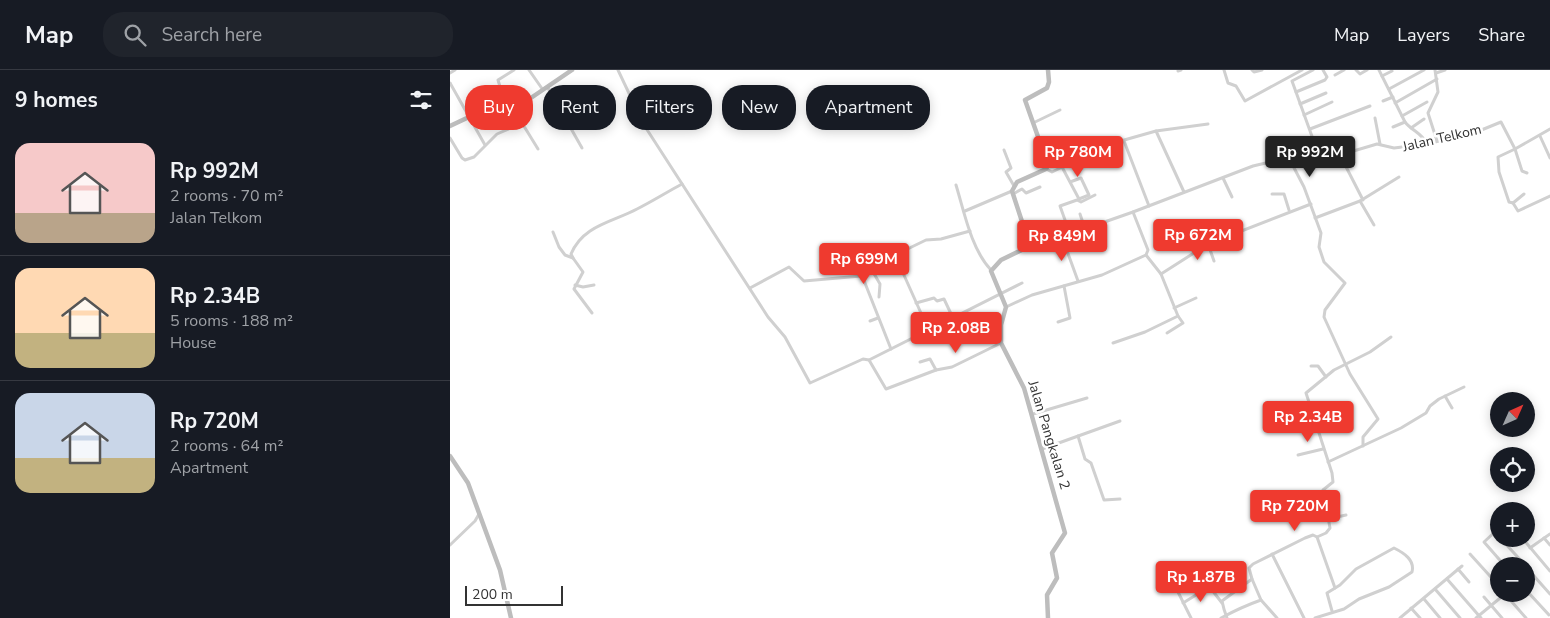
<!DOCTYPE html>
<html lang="en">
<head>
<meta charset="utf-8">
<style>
	:root { --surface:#171b24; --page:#20242c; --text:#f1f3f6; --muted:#9ea1a6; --line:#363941; --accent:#ef3a2f }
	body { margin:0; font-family:"Nunito Sans",sans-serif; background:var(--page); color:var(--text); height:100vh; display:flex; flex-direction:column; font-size:19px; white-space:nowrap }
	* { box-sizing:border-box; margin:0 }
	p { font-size:16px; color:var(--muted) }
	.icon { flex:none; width:28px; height:28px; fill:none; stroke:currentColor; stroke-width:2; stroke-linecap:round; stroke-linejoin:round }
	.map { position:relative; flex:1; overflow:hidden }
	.panel { display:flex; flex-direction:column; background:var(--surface); width:450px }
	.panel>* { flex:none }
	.hud { position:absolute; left:15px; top:15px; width:475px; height:45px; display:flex; gap:10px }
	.needle { width:32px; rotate:45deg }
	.buttons { position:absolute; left:1040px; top:322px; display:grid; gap:10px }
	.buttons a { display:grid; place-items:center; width:45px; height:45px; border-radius:50%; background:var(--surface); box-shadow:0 2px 12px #0003; font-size:25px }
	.scale { position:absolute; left:15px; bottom:12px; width:98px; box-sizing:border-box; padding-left:5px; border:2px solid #333; border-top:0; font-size:14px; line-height:18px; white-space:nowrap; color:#333; -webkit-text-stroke:4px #fff; paint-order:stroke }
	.price { position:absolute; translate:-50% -42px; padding:0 11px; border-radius:5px; background:var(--accent); color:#fff; font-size:16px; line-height:32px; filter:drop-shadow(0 1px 2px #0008) }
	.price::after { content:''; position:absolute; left:50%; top:30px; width:15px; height:11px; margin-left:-8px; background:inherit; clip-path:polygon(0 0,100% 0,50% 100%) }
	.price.on { background:#222; color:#fff }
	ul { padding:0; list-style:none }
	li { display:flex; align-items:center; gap:15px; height:125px; padding:0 15px }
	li+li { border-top:1px solid var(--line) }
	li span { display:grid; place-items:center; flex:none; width:140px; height:100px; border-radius:15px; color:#555 }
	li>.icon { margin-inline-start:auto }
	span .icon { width:60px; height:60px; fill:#fffc; stroke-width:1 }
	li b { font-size:21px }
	h2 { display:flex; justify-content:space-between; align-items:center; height:60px; padding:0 15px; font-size:21px }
	.tag { padding:0 18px; border-radius:20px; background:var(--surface); box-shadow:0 2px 12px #0003; font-size:18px; line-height:45px }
	.tag.on { background:var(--accent); color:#fff }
	header { display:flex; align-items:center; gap:30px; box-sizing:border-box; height:70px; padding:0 25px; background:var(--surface); border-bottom:1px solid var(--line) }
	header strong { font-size:24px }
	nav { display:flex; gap:28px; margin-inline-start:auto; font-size:18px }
	.search { width:350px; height:45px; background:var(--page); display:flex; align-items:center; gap:12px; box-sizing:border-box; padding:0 18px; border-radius:20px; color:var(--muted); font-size:19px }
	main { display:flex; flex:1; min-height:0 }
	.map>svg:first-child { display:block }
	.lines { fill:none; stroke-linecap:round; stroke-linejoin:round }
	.street { stroke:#d0d0d0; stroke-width:3 }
	.secondary { stroke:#bdbdbd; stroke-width:4.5 }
	.labels { text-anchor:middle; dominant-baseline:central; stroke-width:5; stroke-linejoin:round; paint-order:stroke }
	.street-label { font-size:14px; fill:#333; stroke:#fff }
</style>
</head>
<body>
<header>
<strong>Map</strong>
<div class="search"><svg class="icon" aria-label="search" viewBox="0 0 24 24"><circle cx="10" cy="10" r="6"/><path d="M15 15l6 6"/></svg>Search here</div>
<nav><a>Map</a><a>Layers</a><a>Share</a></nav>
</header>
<main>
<section class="panel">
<h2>9 homes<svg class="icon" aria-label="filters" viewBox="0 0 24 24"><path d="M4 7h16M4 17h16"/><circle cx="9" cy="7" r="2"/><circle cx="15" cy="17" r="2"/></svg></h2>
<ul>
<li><span style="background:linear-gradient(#f6c9c9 70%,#b9a48a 0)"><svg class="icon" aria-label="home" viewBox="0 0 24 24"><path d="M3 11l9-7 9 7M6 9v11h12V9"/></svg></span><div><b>Rp 992M</b><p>2 rooms · 70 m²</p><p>Jalan Telkom</p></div></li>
<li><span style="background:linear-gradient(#ffd9b3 65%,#c2b280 0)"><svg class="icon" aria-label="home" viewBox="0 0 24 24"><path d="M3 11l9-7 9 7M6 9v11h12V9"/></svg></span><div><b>Rp 2.34B</b><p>5 rooms · 188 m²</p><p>House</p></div></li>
<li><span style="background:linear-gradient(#c9d6e8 65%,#c2b280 0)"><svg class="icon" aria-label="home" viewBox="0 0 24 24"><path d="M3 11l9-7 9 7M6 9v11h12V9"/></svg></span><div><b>Rp 720M</b><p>2 rooms · 64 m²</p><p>Apartment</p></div></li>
</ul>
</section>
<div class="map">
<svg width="1100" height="548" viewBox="0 0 1100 548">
	<rect width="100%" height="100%" fill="#fff"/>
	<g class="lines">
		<!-- street -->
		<g class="street">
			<polyline points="79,0 93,20"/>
			<polyline points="168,0 194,55 318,247 335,267 360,313 413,289 419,290 436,319 486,300"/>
			<polyline points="774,0 778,13 786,16 795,31 852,0"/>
			<polyline points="802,0 804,2 812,0"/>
			<polyline points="863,0 842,11 868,83"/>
			<polyline points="906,0 910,4 917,0"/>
			<path d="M 929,0 L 955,52 C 962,61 972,63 977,74"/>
			<polyline points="985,0 988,22 978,43 987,71"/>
			<polyline points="728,1 731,0"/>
			<polyline points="0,3 5,0"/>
			<polyline points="986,3 995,0"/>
			<polyline points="885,5 894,0"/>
			<polyline points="932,6 942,1"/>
			<polyline points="0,13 35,75"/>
			<polyline points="98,18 132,78"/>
			<polyline points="939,19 974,0"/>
			<polyline points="846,22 875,10 877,7 873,0"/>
			<polyline points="54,30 48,10 64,0"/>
			<polyline points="933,31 943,27"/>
			<polyline points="945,33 987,9"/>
			<polyline points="65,34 72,53 88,79"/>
			<polyline points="850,34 876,23"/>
			<polyline points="854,45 882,32"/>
			<polyline points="952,46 977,32"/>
			<polyline points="925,48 930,74"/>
			<polyline points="583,53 610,40"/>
			<polyline points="943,57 955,52"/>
			<polyline points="961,58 974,49"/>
			<polyline points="860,59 920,36"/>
			<polyline points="706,61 734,122"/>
			<polyline points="1090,66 1100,88"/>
			<polyline points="0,68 12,88 15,90 24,87 47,64 72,53"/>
			<polyline points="674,71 699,136"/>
			<polyline points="554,80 561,98 556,102 564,116"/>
			<polyline points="890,85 913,130"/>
			<polyline points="841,92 854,117 871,163 869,177 874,192 895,213 875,240 874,247 900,304 928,349 913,367 913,376"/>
			<polyline points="612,97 629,129 639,125 631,108 620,112"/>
			<polyline points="596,99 602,102 660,74 706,61 758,54"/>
			<polyline points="773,108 782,127"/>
			<path d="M 506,115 C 514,141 521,179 541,200"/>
			<polyline points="563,124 572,119 576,123 590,117"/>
			<polyline points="822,124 834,124 839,140"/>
			<polyline points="1074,124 1063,133 1059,132 1049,102 1048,87 1065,79 1072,101 1077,103"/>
			<polyline points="910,131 924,155"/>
			<polyline points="1063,133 1068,141 1100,126"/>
			<polyline points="515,141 562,121"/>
			<polyline points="683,142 698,180 696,185 711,204 758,174 861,134"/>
			<polyline points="630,144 635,159"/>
			<polyline points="865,148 910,131 949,107"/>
			<polyline points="103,162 109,177 115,185 123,188 133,202 124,219 142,243"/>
			<polyline points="620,164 610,136 627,130 631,132 645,125"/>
			<polyline points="612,167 628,211"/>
			<polyline points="758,174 764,191"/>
			<polyline points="580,176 586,176 683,142 803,96 820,92 834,94 868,83 876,86 890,85 927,74 944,78 977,74 1029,61 1051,52 1065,79 1100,59"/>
			<polyline points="445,185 479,261"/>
			<path d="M 123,188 L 121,184 C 133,155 163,152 187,139 C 203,131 217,122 232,114"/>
			<polyline points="423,202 430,214 429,227"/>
			<polyline points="413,208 441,279"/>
			<polyline points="125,215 133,217 144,215"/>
			<polyline points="300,218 339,197 354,211 411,206 423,202 445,185 476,170 491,169 520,161"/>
			<polyline points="466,233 484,228 487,231 494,229 503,248"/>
			<polyline points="556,237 582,225 652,205 696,185"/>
			<polyline points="724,238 746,228"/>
			<polyline points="420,251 428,248"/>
			<polyline points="608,252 620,248 614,216"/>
			<polyline points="717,263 733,253 728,246"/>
			<polyline points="663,273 695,262 728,246 711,204"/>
			<polyline points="419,290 572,213"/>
			<polyline points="470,292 480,289 486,300 502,297 551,273"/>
			<polyline points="861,296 868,296 876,307"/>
			<polyline points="995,326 1002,338"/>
			<polyline points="583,344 637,328"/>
			<polyline points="628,366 635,389 641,393 654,430 670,429"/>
			<polyline points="592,379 670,351"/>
			<polyline points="848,385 873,379"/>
			<polyline points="878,392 951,358 976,343 980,336 989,329 1014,317"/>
			<polyline points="878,449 896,445"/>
			<polyline points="1049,458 1034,472 1055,496"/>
			<polyline points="867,467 885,518"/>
			<polyline points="1094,468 1100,475"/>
			<polyline points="1051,469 1076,496"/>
			<polyline points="1073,469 1100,501"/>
			<polyline points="0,475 25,451 29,444"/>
			<polyline points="1080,478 1100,464"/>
			<polyline points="822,484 854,548"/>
			<polyline points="1020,484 1049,516"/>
			<polyline points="1076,497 1100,524"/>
			<polyline points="1008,499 1019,512"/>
			<polyline points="752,507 772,533"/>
			<polyline points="721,508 741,548"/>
			<polyline points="802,509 799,498 803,494 855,468 863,465 867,467 876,463 880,458 873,420 883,412 882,403 856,323 884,300 920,282 941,267"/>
			<polyline points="997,509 1031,548"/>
			<polyline points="985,519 1010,548"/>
			<polyline points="1076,520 1099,545"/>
			<polyline points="1055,524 1076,548"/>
			<polyline points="1034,527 1052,548"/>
			<polyline points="974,529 990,548"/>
			<polyline points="811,530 827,548"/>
			<polyline points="733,533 759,517"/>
			<polyline points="961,538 970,548"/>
			<path d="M 771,548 C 784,541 797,535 811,530 L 802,509 L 772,531 C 773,536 775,543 777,548"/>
			<path d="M 865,548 L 894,539 L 909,529 L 939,517 L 962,502 C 965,490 954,483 944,478 L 906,499 L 890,515 L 877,523 L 882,541"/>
			<polyline points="950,548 1012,496"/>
			<polyline points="1026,548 1055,524"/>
		</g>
		<!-- secondary -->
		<g class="secondary">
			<polyline points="598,0 599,12 597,18 575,30 598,95 596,99 567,112 562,121 580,176 551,190 541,201 556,237 551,255 551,273 574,318 615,463 602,483 607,508 597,525 598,548"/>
			<polyline points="0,56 53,31 67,34 75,32 122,0"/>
			<polyline points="0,386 18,413 50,500 61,548"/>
		</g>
	</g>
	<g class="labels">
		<!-- street labels -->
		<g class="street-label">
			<text transform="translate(992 68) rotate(-13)">Jalan Telkom</text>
			<text transform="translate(599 365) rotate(73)">Jalan Pangkalan 2</text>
		</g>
	</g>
</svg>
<div class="buttons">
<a><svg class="needle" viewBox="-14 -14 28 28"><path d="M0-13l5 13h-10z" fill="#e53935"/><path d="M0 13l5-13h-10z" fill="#9ea1a6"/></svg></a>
<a><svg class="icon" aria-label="locate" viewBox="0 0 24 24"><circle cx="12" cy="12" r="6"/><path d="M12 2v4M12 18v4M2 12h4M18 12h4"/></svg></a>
<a>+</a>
<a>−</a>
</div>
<div class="scale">200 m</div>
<b class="price" style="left:628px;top:108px">Rp 780M</b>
<b class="price on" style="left:860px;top:108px">Rp 992M</b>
<b class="price" style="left:748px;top:191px">Rp 672M</b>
<b class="price" style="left:612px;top:192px">Rp 849M</b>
<b class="price" style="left:414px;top:215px">Rp 699M</b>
<b class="price" style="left:506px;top:284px">Rp 2.08B</b>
<b class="price" style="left:858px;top:373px">Rp 2.34B</b>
<b class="price" style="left:845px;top:462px">Rp 720M</b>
<b class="price" style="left:751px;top:533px">Rp 1.87B</b>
<div class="hud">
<a class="tag on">Buy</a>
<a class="tag">Rent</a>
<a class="tag">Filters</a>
<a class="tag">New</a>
<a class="tag">Apartment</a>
</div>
</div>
</main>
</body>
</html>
